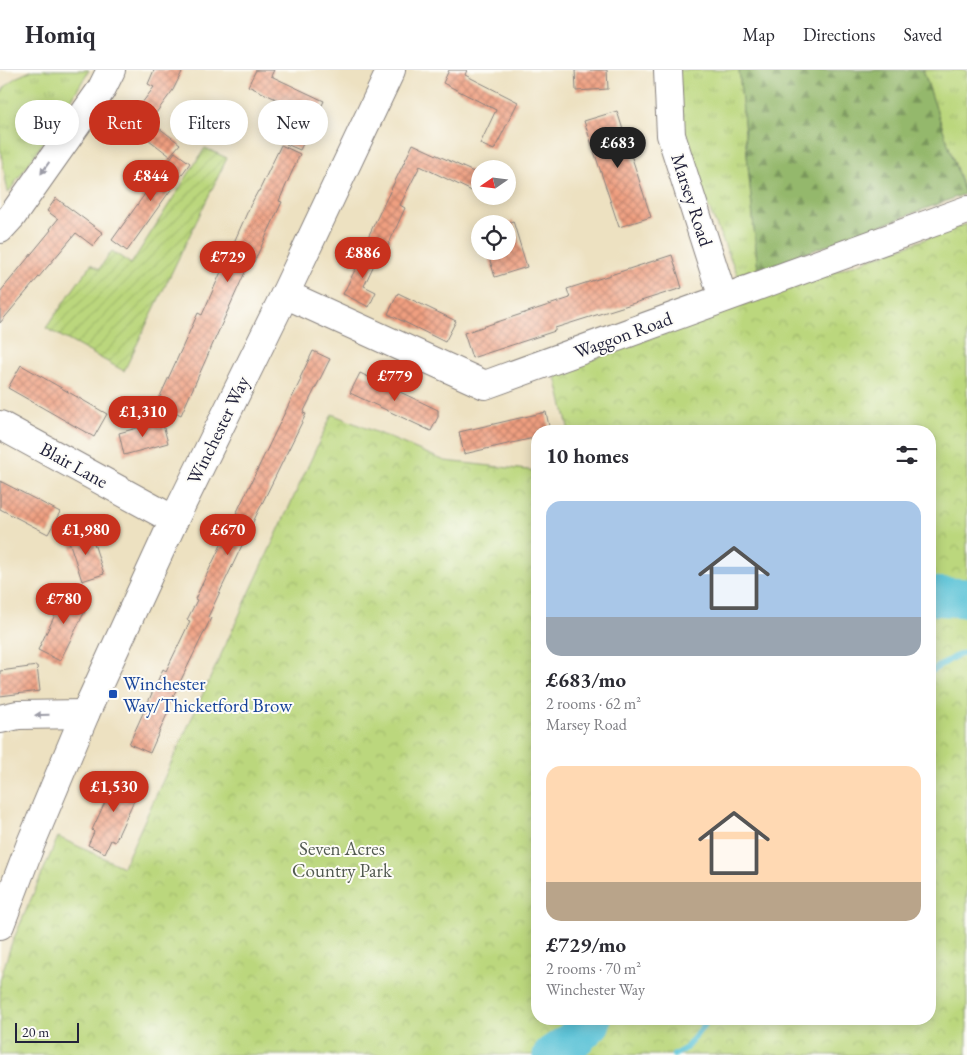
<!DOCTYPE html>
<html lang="en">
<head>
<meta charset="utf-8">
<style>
	:root { --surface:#fff; --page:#f7f7f7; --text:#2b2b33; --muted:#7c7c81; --line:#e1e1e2; --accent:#c8321e }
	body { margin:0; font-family:"EB Garamond",serif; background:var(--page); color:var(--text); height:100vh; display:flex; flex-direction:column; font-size:19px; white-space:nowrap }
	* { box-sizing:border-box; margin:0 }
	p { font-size:16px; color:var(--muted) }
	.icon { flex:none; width:28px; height:28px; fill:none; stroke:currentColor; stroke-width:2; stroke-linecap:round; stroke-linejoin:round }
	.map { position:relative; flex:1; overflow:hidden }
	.drawer { position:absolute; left:531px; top:355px; width:405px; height:600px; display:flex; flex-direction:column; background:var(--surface); border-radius:20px; box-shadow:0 2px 12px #0003 }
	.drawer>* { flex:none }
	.banner { position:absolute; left:15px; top:30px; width:441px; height:45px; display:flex; gap:10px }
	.needle { width:32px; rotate:256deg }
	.tools { position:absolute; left:471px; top:90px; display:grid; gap:10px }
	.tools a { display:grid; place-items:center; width:45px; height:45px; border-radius:50%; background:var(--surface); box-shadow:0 2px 12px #0003; font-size:25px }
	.scale { position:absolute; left:15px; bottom:12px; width:64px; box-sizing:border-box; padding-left:5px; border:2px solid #22223b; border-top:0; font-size:14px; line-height:18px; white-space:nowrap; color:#22223b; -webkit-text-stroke:4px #fdfcf7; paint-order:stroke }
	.price { position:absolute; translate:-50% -42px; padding:0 11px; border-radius:18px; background:var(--accent); color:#fff; font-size:16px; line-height:32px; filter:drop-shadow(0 1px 2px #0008) }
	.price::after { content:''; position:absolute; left:50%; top:30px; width:15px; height:11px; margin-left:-8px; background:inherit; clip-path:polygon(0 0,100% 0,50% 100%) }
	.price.selected { background:#222; color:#fff }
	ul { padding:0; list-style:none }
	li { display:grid; align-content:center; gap:10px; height:265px; padding:0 15px }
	li span { display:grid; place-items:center; height:155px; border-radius:15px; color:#555 }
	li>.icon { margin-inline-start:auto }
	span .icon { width:90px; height:90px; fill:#fffc; stroke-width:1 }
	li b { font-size:21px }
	h2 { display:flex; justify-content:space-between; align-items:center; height:60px; padding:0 15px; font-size:21px }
	.pill { padding:0 18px; border-radius:22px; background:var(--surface); box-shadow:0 2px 12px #0003; font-size:18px; line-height:45px }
	.pill.selected { background:var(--accent); color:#fff }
	header { display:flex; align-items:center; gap:30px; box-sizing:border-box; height:70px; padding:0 25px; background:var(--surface); border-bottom:1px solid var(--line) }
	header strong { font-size:24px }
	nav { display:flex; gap:28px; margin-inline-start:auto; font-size:18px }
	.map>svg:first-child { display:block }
	.grass { fill:url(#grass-tufts); stroke:#6e7c5c }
	.forest { fill:url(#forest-firs); stroke:#5b6d54 }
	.park { fill:url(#park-crowns); stroke:#6e7c5c }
	.garden { fill:url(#garden-furrows); stroke:#6e7c5c }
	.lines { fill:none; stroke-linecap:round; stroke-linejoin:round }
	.stream { stroke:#5bc3d7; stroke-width:6 }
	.river { stroke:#5bc3d7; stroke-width:39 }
	.building { fill:url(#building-cross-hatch) }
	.minor-casing { stroke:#88827e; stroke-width:30 }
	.minor { stroke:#fff; stroke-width:28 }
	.oneway { fill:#9c9ca7 }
	.transit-dot { fill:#1a4fb4; stroke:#fdfcf7; stroke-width:2 }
	.labels { text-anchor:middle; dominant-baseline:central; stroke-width:4; stroke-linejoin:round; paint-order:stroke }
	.street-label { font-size:19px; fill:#22223b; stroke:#fdfcf7 }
	.transit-label { font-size:19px; fill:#164399; stroke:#fdfcf7; text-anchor:start }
	.park-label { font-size:19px; fill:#50584f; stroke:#fdfcf7 }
</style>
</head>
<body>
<header>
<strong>Homiq</strong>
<nav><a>Map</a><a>Directions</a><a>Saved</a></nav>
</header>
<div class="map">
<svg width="967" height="985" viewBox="0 0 967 985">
	<defs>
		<pattern id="grass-tufts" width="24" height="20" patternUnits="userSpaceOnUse" patternTransform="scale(1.25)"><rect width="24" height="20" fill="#bbd77d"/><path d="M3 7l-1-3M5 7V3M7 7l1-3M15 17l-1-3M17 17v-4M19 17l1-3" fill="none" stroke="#a0b86d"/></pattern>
		<pattern id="forest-firs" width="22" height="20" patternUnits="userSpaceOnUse" patternTransform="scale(1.25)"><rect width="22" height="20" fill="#94b86c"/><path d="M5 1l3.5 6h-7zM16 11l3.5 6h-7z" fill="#78955a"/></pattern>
		<pattern id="park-crowns" width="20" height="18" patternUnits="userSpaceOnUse" patternTransform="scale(1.25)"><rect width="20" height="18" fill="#bbd77d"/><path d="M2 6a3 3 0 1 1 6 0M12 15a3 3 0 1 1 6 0" fill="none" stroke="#a0b86d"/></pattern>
		<pattern id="garden-furrows" width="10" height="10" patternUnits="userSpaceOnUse" patternTransform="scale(1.25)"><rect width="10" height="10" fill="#bbd77d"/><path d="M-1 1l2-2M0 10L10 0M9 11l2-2" fill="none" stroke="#a0b86d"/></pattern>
		<pattern id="building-cross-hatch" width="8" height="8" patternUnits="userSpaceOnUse" patternTransform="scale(1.25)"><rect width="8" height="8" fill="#ef9f80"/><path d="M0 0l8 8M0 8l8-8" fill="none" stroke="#c1816a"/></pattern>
	</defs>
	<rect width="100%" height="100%" fill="#fdfcf7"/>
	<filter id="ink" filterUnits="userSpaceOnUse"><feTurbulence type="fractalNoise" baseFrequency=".02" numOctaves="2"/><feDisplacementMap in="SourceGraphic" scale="10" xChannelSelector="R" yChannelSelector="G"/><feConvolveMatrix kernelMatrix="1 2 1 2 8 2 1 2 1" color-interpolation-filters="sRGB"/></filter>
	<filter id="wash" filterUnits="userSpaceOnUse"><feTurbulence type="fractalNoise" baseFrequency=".0096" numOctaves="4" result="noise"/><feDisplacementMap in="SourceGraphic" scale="20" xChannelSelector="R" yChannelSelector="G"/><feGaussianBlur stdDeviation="1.12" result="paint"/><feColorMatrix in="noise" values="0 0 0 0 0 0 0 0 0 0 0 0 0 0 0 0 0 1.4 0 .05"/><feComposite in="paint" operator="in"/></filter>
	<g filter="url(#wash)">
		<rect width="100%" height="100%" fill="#ede1c1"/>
		<!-- grass -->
		<g class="grass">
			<polygon points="33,0 89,0 61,47 8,123 0,78 0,25 5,17 15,8"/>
			<polygon points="678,0 739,0 758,201 738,206 694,103 683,59"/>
			<polygon points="923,0 967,0 967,123 965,124"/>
		</g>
		<!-- forest -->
		<polygon class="forest" points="739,0 923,0 965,124 758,201"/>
		<!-- park -->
		<polygon class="park" points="967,154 967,985 0,985 0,910 11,875 58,767 123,797 332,344 445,391 537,401 538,949 930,949 930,361 569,361 555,303"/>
		<!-- garden -->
		<polygon class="garden" points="205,78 227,88 124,301 46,258 91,194 99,199 112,181 131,194"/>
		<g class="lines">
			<!-- stream -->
			<g class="stream">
				<polyline points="930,602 954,587 967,582"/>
				<polyline points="674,985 686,978 709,949"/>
			</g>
			<!-- river -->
			<g class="river">
				<polyline points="930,526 967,528"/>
				<polyline points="552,985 570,973 591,953 592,949"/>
			</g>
		</g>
		<g id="blocks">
			<!-- building -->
			<g class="building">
				<polygon points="154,0 183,0 173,20 150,51 180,74 170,86 127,53 154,17 148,14"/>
				<polygon points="256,0 274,0 271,6 324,31 300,80 286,74 302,41 248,16"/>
				<polygon points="449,0 467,0 465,5 518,32 494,80 480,74 496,40 443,13"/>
				<polygon points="575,0 607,0 608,19 576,21"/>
				<polygon points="617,41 651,147 619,157 584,51"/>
				<polygon points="413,74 480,105 480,115 476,123 420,96 400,135 405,138 387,178 367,169"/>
				<polygon points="281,75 300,84 279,131 282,132 254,192 250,191 181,345 157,333 198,243 202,245 250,136 258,121 259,121"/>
				<polygon points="175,82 190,93 127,181 112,170"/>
				<polygon points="56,128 103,163 93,176 76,163 0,253 0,222 51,160 50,159 58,149 47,141"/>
				<polygon points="513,151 527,197 495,207 487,181 508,181 508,154 503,154"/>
				<polygon points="367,176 380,182 364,216 376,222 369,237 343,224"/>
				<polygon points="672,185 682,218 555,258 555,261 472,288 464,263 570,228 567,219"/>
				<polygon points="398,223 456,251 445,272 388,244"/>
				<polygon points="313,281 330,289 303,343 306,344 254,450 208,547 211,548 166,641 168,642 150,683 129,674 163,599 166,601 190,551 187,550 197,530 195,529 301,309 300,308"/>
				<polygon points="21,295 107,344 94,367 8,318"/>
				<polygon points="360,303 438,340 438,347 431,361 350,323"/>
				<polygon points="546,342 550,361 538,361 538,367 464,384 459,362"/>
				<polygon points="162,351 168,373 124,385 119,363"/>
				<polygon points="0,411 60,442 48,464 0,439"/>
				<polygon points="90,461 104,504 82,511 68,468"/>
				<polygon points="67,520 90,531 60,591 38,580"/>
				<polygon points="37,596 40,621 0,626 0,601"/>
				<polygon points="118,704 141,715 115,772 111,770 105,783 88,775 94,762 92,760"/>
			</g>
		</g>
	</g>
	<g filter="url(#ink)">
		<use href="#blocks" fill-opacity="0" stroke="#88827e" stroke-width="1"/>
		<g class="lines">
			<defs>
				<g id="minor">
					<polyline points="668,0 671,65 723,228"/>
					<polyline points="0,159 12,146 101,20 111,0"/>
					<polyline points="285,224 485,315 967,140"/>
					<polyline points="0,355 174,450"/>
					<polyline points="0,649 18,645 85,644"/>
					<polyline points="0,855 31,773 85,644 174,450 285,224 391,0"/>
				</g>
			</defs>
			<!-- minor casing -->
			<use href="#minor" class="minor-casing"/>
			<!-- minor -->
			<use href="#minor" class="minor"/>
		</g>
		<!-- one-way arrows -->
		<defs><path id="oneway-solid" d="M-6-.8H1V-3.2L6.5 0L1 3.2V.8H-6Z" transform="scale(1.25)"/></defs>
		<g class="oneway">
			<use href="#oneway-solid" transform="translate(45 98) rotate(125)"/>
			<use href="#oneway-solid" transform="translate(42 645) rotate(179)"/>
		</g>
	</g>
	<!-- markers -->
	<rect class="transit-dot" x="108" y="619" width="10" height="10" rx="2.5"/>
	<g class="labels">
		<!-- street labels -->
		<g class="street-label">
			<text transform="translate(692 130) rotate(72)">Marsey Road</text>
			<text transform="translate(623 265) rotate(-20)">Waggon Road</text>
			<text transform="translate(218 360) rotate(-64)">Winchester Way</text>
			<text transform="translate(74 395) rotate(29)">Blair Lane</text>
		</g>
		<!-- transit labels -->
		<g class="transit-label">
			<text x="123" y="613">Winchester<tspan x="123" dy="22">Way/Thicketford Brow</tspan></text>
		</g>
		<!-- park labels -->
		<g class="park-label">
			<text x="342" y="778">Seven Acres<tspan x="342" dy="22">Country Park</tspan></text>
		</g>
	</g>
</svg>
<div class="tools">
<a><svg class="needle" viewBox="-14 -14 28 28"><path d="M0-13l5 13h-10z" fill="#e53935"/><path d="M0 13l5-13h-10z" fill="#7c7c81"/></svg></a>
<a><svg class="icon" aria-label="locate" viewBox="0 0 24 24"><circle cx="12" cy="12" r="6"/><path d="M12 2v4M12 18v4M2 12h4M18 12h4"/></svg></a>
</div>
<div class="scale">20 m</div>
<b class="price selected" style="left:618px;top:99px">£683</b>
<b class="price" style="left:151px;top:132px">£844</b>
<b class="price" style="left:363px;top:209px">£886</b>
<b class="price" style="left:228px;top:213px">£729</b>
<b class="price" style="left:395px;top:332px">£779</b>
<b class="price" style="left:143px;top:368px">£1,310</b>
<b class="price" style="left:86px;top:486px">£1,980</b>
<b class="price" style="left:228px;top:486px">£670</b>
<b class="price" style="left:64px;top:555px">£780</b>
<b class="price" style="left:114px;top:743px">£1,530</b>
<div class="banner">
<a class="pill">Buy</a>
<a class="pill selected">Rent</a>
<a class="pill">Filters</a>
<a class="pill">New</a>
</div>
<section class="drawer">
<h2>10 homes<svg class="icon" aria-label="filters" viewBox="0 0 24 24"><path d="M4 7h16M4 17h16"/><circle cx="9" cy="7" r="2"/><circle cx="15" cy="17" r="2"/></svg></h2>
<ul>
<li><span style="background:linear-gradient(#a9c7e8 75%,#9aa5b1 0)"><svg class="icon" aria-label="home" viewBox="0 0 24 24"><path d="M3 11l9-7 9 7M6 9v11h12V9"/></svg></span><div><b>£683/mo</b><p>2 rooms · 62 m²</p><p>Marsey Road</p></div></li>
<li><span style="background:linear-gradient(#ffd9b3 75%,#b9a48a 0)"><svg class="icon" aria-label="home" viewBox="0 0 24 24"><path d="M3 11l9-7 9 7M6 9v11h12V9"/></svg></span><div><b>£729/mo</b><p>2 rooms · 70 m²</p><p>Winchester Way</p></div></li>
</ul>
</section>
</div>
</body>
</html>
